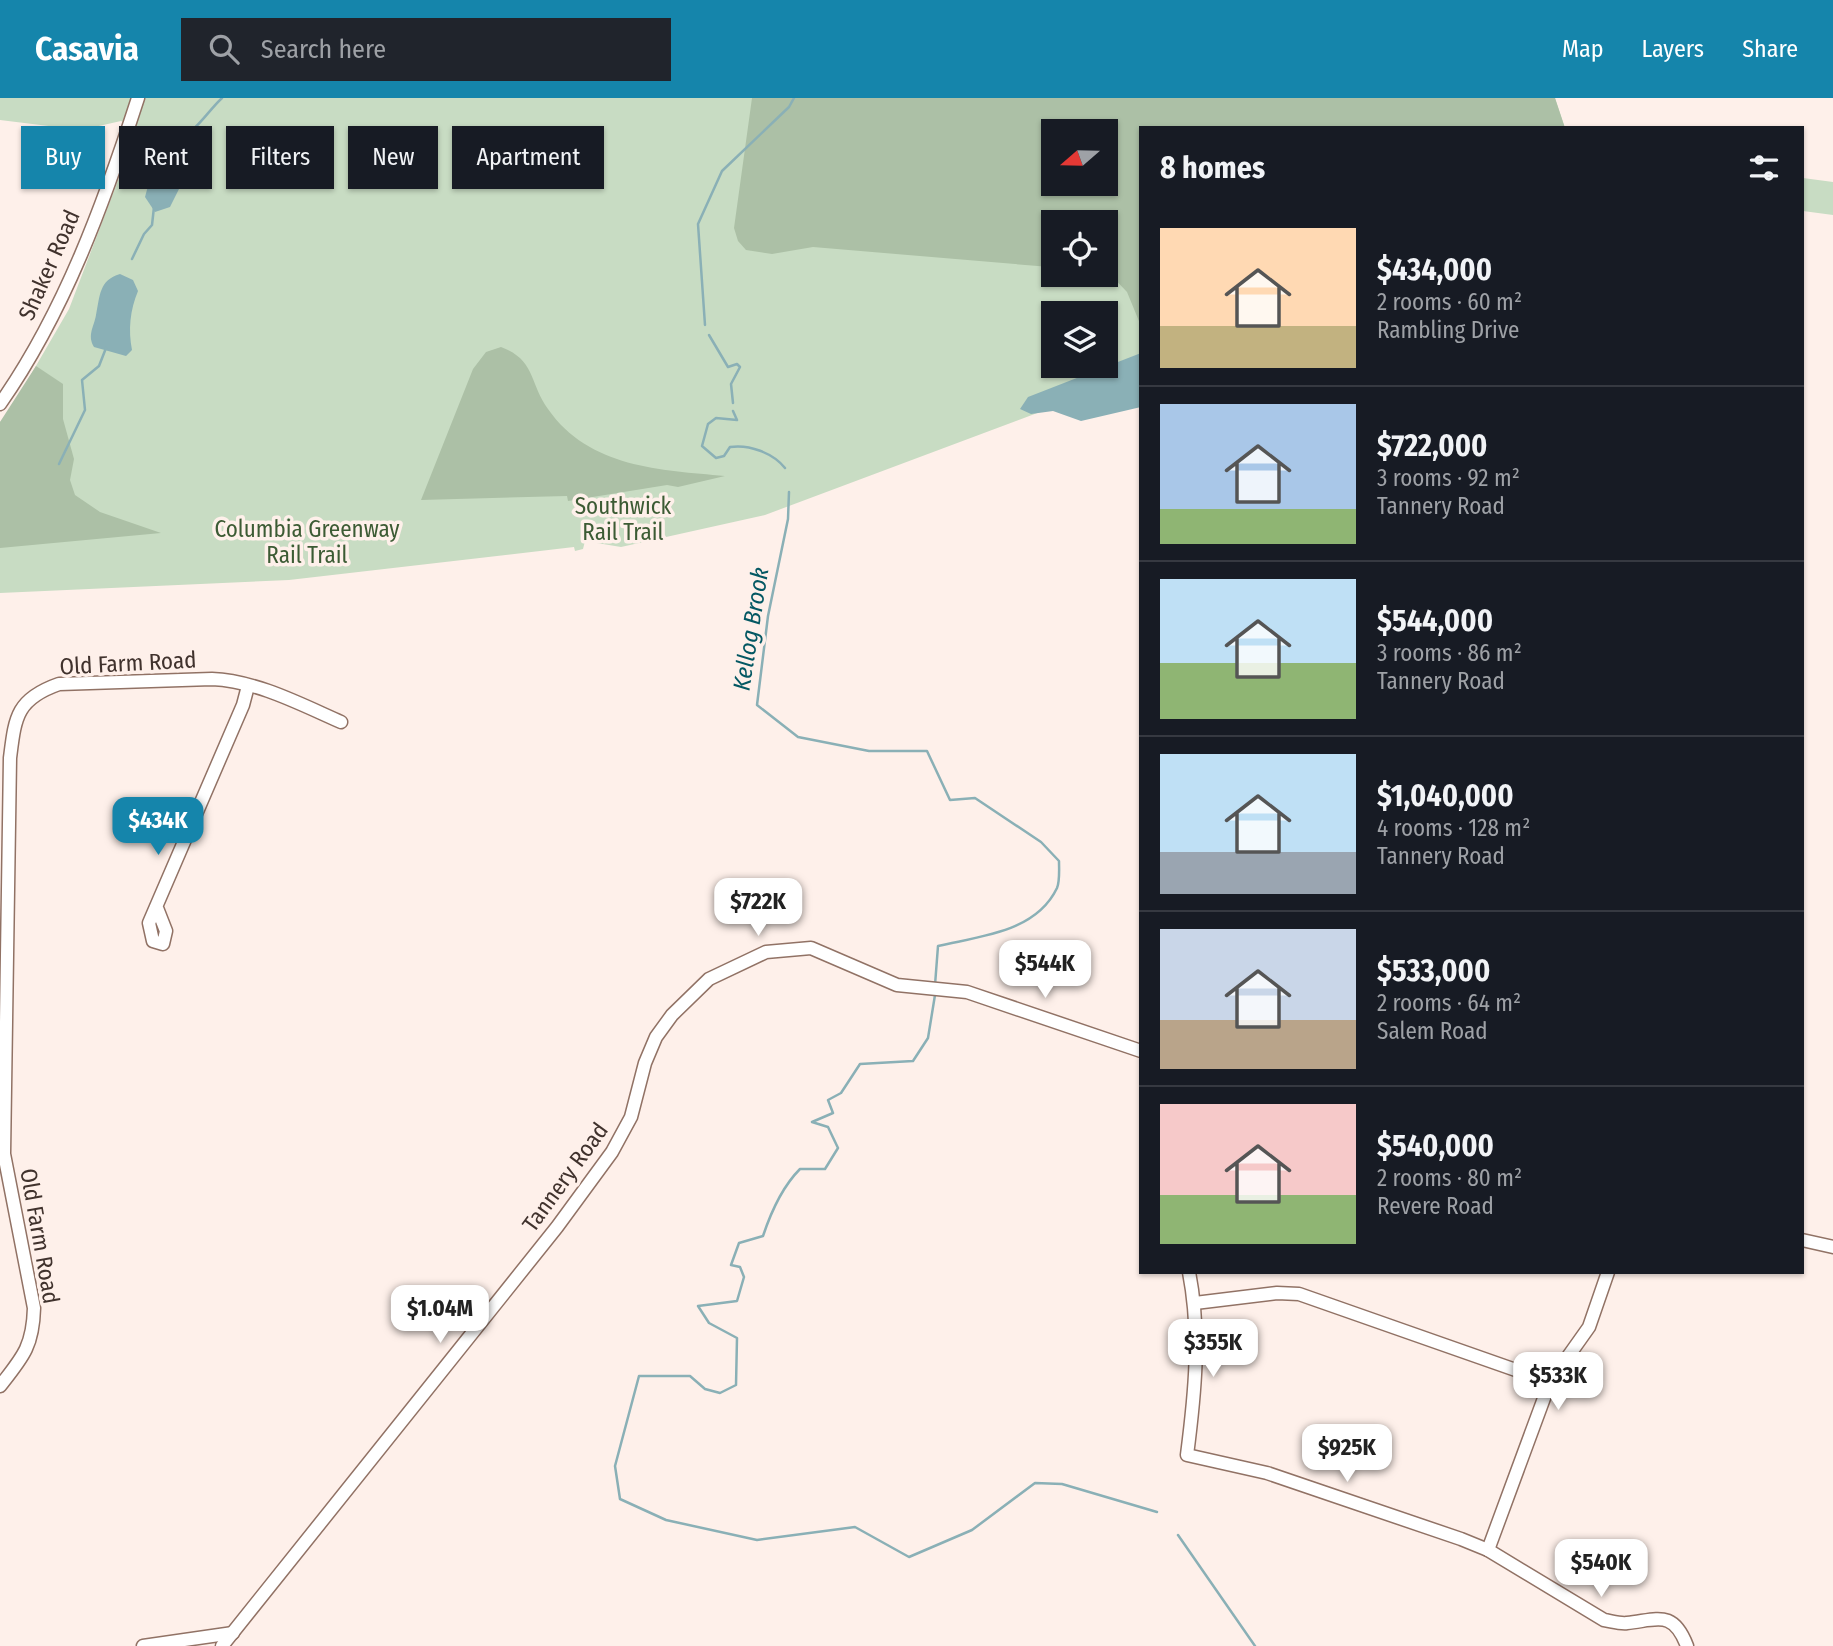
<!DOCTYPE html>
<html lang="en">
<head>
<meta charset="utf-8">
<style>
	:root { --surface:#171b24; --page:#20242c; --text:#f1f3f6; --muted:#9ea1a6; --line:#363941; --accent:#1585ab }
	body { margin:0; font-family:"Fira Sans Condensed",sans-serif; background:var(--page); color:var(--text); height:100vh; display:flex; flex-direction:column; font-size:26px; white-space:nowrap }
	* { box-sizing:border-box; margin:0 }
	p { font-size:23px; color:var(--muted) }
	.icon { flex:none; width:38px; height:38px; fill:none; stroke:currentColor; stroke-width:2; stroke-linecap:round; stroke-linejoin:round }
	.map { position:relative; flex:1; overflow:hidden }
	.drawer { position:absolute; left:1139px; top:28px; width:665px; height:1148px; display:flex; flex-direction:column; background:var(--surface); border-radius:0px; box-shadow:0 2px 5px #0004 }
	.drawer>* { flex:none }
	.hud { position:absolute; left:21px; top:28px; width:665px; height:63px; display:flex; gap:14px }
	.needle { width:46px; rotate:250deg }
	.controls { position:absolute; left:1041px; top:21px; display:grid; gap:14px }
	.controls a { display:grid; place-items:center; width:77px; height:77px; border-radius:0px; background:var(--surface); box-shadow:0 2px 5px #0004; font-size:35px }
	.price { position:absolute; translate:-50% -60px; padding:0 16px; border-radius:14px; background:#fff; color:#222; font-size:23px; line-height:46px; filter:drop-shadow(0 2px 4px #0008) }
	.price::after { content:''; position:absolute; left:50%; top:42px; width:21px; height:16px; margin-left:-10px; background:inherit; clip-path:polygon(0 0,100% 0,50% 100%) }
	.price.current { background:var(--accent); color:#fff }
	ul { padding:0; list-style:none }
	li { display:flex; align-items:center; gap:21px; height:175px; padding:0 21px }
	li+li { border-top:2px solid var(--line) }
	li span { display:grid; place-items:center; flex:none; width:196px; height:140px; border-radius:0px; color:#555 }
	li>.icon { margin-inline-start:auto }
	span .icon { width:84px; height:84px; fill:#fffc; stroke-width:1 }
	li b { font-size:30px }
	h2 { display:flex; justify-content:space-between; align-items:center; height:84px; padding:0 21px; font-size:30px }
	.chip { padding:0 24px; border-radius:0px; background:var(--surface); box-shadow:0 2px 5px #0004; font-size:24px; line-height:63px }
	.chip.current { background:var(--accent); color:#fff }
	header { display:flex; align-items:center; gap:42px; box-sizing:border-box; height:98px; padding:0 35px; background:var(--accent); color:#fff }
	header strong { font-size:33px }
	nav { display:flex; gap:38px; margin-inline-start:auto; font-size:24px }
	.search { width:490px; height:63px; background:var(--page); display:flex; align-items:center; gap:18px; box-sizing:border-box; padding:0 24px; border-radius:0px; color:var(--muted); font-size:26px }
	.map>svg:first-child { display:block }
	.green { fill:#c8dcc3; fill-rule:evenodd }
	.forest { fill:#acc0a6; fill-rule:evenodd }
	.water { fill:#8ab0b6 }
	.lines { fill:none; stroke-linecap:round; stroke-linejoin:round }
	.stream { stroke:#8ab0b6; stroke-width:2.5 }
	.minor-casing { stroke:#917265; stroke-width:15 }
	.minor { stroke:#fff; stroke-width:12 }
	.labels { text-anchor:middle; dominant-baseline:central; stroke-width:7; stroke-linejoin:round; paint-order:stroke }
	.street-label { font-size:23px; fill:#40322d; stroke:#fef0ea }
	.park-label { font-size:23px; fill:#3c5b34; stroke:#fef0ea }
	.water-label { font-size:24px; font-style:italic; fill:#045863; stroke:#fef0ea }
</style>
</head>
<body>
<header>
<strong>Casavia</strong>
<div class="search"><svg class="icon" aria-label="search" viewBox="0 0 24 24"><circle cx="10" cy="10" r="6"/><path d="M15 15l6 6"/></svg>Search here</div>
<nav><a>Map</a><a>Layers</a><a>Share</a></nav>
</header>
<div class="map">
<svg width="1833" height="1548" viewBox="0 0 1833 1548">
	<rect width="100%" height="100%" fill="#fef0ea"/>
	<!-- green -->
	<g class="green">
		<path d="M 0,0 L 1555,0 L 1565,30 L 1141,30 L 1141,276 L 765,417 L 621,449 L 585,443 L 583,451 L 575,453 L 574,449 L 289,482 L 0,495 L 0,324 L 8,316 L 69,211 L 138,30 L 121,23 L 81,32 L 0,22 ZM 1054,33 L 1106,33 L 1106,86 L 1054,86 ZM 1054,124 L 1106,124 L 1106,177 L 1054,177 ZM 1054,215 L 1106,215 L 1106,268 L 1054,268 Z"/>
		<polygon points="1803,80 1833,84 1833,117 1803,113"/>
	</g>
	<!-- forest -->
	<g class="forest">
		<path d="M 752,0 L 1555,0 L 1565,30 L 1141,30 L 1141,228 L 1127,194 L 1106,172 L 1106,124 L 1054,124 L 1053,167 L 1050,169 L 813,149 L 772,156 L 746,152 L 738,143 L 734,130 ZM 1054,33 L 1106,33 L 1106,86 L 1054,86 Z"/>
		<path d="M 501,249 C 536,262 529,285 548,311 C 589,370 661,372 725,378 L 678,389 L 667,387 L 568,403 L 567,398 L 421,402 L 473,271 L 486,254 Z"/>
		<polygon points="36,268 63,286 63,321 74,361 70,382 75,397 100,414 161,435 0,450 0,324"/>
	</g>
	<!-- water -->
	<g class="water">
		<polygon points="166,60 187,62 190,69 170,109 155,114 145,99 154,66"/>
		<path d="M 120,176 L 133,182 L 138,193 C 130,212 128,232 132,252 L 126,258 L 94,249 C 87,237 94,229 96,217 C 100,198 99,182 120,176 Z"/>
		<polygon points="1141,255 1141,309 1081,323 1053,313 1031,316 1020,311 1028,299"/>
	</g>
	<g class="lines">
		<!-- stream -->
		<g class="stream">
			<path d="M 174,52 L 177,42 C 196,34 207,14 222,0"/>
			<polyline points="132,161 144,136 152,127 154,109"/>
			<polyline points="705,227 698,126 722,73 789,9 794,0"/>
			<polyline points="709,237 728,269 737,266 740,269 731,286 733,305"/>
			<path d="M 733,313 L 737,322 L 716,320 L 708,326 L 702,348 L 716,360 L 724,358 L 730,349 C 749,346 773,355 785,370"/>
			<polyline points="59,366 85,312 82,282 99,268 106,250"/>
			<path d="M 789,394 L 788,421 L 768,518 L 757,607 L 798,639 L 869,653 L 927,653 L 950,702 L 975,700 L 1041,744 L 1059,763 C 1059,771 1060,783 1057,790 C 1036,834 981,838 938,848 L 935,887"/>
			<path d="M 935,897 L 928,940 L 913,963 L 860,966 L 841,995 L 828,1002 L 833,1015 L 812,1024 L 828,1029 L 838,1050 L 825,1071 L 800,1071 C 782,1089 771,1114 763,1138 L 739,1145 L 731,1167 L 740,1169 L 744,1179 L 737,1203 L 698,1208 L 709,1225 L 737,1240 L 736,1287 L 720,1295 L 705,1291 L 690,1278 L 639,1278 L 615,1368 L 620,1401 L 666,1422 L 757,1442 L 855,1429 L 909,1459 L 972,1432 L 1035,1385 L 1062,1386 L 1157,1414"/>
			<polyline points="1178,1437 1255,1548"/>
		</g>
		<defs>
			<g id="minor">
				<path d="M 0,306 C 64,215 104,105 138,0"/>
				<polyline points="157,810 166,833 163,846 153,843 149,825 243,607 248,588"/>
				<polyline points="1802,1142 1833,1149"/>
				<path d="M 1189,1174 C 1201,1236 1195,1295 1187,1357 L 1267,1375 L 1461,1441 L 1488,1452 L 1604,1522 C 1611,1523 1620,1526 1627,1525 C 1657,1522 1673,1511 1687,1548"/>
				<polyline points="1195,1205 1277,1195 1299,1196 1550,1284"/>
				<path d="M 0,1288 C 23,1259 33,1248 34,1210 L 4,1056 L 10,660 C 15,620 16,601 59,586 L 212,581 C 257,583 300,606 341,624"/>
				<polyline points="1488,1452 1550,1284 1589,1229 1608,1174"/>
				<polyline points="143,1548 233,1535"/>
				<polyline points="222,1548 557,1129 612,1054 631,1019 645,965 656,939 672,917 709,881 766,854 811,850 897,887 967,894 1141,953"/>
			</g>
		</defs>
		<!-- minor casing -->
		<use href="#minor" class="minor-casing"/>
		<!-- minor -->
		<use href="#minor" class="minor"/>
	</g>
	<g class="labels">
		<!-- street labels -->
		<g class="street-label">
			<text transform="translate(49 167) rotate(-66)">Shaker Road</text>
			<text transform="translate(128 565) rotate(-3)">Old Farm Road</text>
			<text transform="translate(565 1079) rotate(-54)">Tannery Road</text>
			<text transform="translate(40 1138) rotate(80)">Old Farm Road</text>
		</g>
		<!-- park labels -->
		<g class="park-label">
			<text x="623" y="408">Southwick<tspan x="623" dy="26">Rail Trail</tspan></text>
			<text x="307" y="431">Columbia Greenway<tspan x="307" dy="26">Rail Trail</tspan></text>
		</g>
		<!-- water labels -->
		<g class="water-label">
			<text transform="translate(751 531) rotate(-81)">Kellog Brook</text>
		</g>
	</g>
</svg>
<div class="controls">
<a><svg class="needle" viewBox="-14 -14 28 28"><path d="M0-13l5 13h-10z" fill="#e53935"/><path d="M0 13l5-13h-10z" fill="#9ea1a6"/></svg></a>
<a><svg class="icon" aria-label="locate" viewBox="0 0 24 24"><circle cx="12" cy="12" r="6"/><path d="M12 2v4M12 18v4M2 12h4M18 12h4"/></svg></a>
<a><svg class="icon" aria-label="layers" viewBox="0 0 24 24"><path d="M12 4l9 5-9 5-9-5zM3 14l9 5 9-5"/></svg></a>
</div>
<b class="price current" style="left:158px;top:759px">$434K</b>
<b class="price" style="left:758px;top:840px">$722K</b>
<b class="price" style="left:1045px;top:902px">$544K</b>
<b class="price" style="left:440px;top:1247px">$1.04M</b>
<b class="price" style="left:1213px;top:1281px">$355K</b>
<b class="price" style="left:1558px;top:1314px">$533K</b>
<b class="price" style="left:1347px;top:1386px">$925K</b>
<b class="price" style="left:1601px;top:1501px">$540K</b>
<div class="hud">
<a class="chip current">Buy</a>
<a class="chip">Rent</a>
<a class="chip">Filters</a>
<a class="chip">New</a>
<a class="chip">Apartment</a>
</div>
<section class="drawer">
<h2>8 homes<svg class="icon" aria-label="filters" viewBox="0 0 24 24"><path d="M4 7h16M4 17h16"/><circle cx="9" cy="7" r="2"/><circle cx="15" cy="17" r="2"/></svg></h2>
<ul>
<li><span style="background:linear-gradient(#ffd9b3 70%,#c2b280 0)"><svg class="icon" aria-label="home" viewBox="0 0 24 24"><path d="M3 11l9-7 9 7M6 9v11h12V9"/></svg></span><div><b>$434,000</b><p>2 rooms · 60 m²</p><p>Rambling Drive</p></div></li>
<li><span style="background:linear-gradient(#a9c7e8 75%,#8fb573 0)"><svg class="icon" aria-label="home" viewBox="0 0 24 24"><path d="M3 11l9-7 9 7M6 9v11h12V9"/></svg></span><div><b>$722,000</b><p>3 rooms · 92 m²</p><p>Tannery Road</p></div></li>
<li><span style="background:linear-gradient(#bfe0f5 60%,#8fb573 0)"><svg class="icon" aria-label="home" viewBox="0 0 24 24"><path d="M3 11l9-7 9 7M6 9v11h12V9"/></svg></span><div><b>$544,000</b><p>3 rooms · 86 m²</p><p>Tannery Road</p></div></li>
<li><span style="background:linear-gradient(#bfe0f5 70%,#9aa5b1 0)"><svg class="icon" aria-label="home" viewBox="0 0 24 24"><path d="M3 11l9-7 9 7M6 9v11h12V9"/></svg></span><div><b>$1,040,000</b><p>4 rooms · 128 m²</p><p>Tannery Road</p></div></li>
<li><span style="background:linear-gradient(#c9d6e8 65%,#b9a48a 0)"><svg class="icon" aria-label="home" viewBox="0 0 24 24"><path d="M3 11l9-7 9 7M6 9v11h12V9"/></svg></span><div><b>$533,000</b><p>2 rooms · 64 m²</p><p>Salem Road</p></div></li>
<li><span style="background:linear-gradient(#f6c9c9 65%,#8fb573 0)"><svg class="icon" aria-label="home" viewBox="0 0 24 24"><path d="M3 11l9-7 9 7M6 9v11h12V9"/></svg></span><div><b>$540,000</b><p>2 rooms · 80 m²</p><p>Revere Road</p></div></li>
</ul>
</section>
</div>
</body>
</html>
